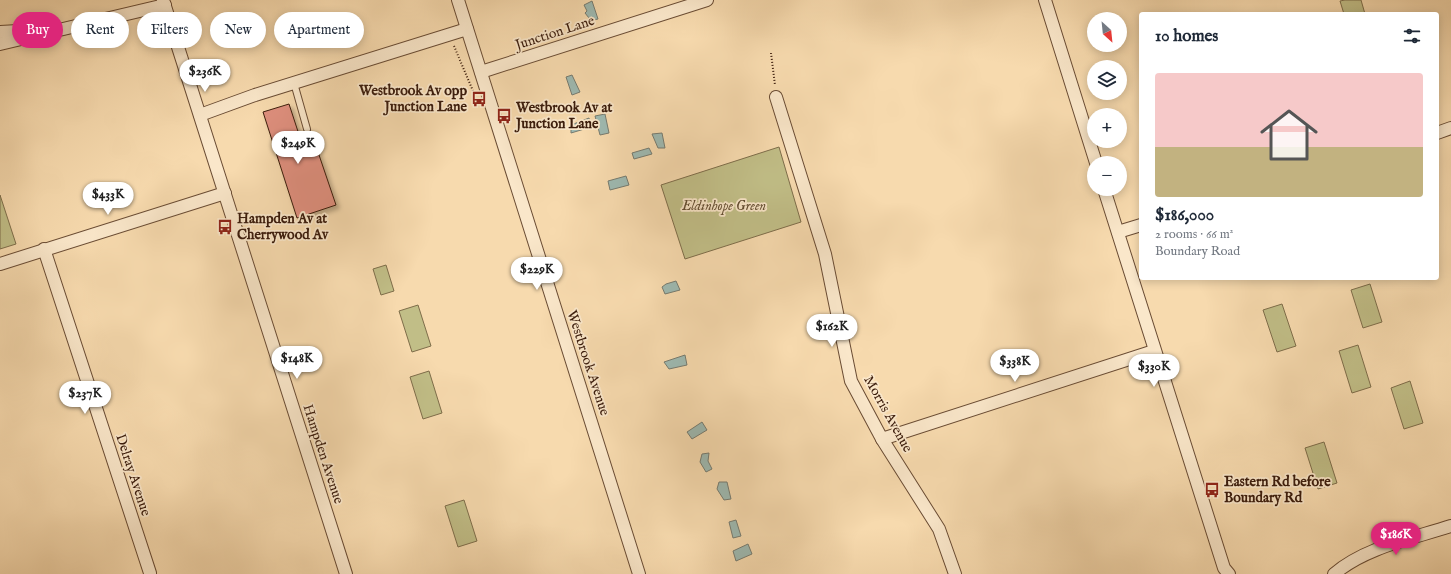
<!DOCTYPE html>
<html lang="en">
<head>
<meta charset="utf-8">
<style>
	:root { --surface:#fff; --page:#f2f2f3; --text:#1f2937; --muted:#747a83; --accent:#db2777 }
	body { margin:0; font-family:"IM FELL English",serif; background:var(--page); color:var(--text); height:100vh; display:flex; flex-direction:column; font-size:15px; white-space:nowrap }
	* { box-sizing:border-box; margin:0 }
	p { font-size:13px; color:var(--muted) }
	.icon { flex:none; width:22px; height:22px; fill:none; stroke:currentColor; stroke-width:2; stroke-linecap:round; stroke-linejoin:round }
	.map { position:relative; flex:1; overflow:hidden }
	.sheet { position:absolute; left:1139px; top:12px; width:300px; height:268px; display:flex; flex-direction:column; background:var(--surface); border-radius:4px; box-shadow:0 2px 10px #0003 }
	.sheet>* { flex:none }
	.banner { position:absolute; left:12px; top:12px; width:380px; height:36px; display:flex; gap:8px }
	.needle { width:26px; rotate:153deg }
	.buttons { position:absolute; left:1087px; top:12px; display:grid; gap:8px }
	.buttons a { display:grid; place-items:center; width:40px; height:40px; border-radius:50%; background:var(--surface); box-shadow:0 2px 10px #0003; font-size:20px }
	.price { position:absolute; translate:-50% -34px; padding:0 9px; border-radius:14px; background:#fff; color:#222; font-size:13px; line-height:26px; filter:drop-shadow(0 1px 2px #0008) }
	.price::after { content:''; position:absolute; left:50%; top:24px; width:12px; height:9px; margin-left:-6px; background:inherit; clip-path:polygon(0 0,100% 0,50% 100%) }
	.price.on { background:var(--accent); color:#fff }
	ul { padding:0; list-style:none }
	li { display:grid; align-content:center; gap:8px; height:212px; padding:0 16px }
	li span { display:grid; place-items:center; height:124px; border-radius:4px; color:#555 }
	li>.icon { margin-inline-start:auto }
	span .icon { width:72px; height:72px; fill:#fffc; stroke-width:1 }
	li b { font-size:17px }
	h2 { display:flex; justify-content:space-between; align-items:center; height:48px; padding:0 16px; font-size:17px }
	.chip { padding:0 14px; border-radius:18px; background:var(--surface); box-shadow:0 2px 10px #0003; font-size:14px; line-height:36px }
	.chip.on { background:var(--accent); color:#fff }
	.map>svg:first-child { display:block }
	.green { fill:#c1be87; stroke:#7e6d4a }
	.water { fill:#9ebab2; stroke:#767b70 }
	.building { fill:#df8f7e; stroke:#3b1c0c; filter:url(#shadow) }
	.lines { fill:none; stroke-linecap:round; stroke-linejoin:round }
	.service-casing { stroke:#6a4c34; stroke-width:8 }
	.minor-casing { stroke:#6a4c34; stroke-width:14 }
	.path { stroke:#3b1c0c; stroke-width:2; stroke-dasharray:1 2; stroke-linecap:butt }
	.service { stroke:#fae7ca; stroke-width:6 }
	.minor { stroke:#fae7ca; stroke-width:12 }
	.labels { text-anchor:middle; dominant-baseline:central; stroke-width:3.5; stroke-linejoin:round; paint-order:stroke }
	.street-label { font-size:14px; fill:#3b1c0c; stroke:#fae7ca }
	.poi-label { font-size:14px; font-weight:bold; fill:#3b1c0c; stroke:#fae7ca; text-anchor:start }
	.park-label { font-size:14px; font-style:italic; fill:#634d31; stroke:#fae7ca }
</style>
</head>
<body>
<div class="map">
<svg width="1451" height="574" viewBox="0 0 1451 574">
	<defs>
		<filter id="shadow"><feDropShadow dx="3.5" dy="3.5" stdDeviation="2" flood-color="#0004"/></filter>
	</defs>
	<rect width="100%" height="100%" fill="#f7daae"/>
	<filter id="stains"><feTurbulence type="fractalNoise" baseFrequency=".005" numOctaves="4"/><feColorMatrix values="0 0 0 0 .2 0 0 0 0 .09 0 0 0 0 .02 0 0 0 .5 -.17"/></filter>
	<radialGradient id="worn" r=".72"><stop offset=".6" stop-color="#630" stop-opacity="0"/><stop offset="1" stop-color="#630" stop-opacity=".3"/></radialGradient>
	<!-- green -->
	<g class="green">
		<polygon points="1345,0 1361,0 1365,14 1344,14 1340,1"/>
		<polygon points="779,147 801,222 685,259 661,185"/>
		<polygon points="0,195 16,244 0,249"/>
		<polygon points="386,265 394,291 381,295 373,269"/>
		<polygon points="1370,284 1382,322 1363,328 1351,290"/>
		<polygon points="1282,304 1296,346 1277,352 1263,310"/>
		<polygon points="418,305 431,346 412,352 399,311"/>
		<polygon points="1358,345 1371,387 1352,393 1339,351"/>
		<polygon points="429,371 442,413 423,419 410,377"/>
		<polygon points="1410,381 1423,423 1404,429 1391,388"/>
		<polygon points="1324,442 1337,483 1318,489 1305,448"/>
		<polygon points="464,500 477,541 458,547 445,506"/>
	</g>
	<!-- water -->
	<g class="water">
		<polygon points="592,1 598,19 589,21 589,18 585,13 587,11 584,5"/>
		<polygon points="572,75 580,92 572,95 566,77"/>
		<polygon points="605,114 609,133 600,135 595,116"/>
		<polygon points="589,118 591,127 571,133 571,125"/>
		<polygon points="662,133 665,148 658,148 652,134"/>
		<polygon points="649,148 652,154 634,159 632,153"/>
		<polygon points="626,176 629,185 610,190 608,181"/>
		<polygon points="676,281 680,290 665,294 662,287 666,284"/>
		<polygon points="685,355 687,365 669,369 664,362"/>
		<polygon points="702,422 707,430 692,439 687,432"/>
		<polygon points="709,453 708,461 712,469 706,472 700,462 702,454"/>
		<polygon points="719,482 727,482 731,499 724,500 717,489"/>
		<polygon points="736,520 741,536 733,538 729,522"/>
		<polygon points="748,544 752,554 736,561 733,551"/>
	</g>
	<!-- building -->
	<polygon class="building" points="289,104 306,156 318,152 336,205 297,218 263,112"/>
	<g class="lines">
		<defs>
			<polyline id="service" points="294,83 307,129"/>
			<g id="minor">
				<polyline points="163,0 346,574"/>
				<polyline points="458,0 639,574"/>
				<polyline points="1045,0 1096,163"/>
				<polyline points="0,32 36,30"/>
				<polyline points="0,44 165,5"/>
				<polyline points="481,72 707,0"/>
				<polyline points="776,97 825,254 851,381 882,439 939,529 955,574"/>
				<polyline points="200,115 255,95 467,29"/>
				<polyline points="1437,133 1451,128"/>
				<polyline points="1104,189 1224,568 1229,574"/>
				<polyline points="1118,232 1141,225"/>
				<polyline points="44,249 150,573"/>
				<polyline points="0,264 225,193"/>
				<polyline points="882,439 1154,351"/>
				<path d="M 1334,574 C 1366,547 1411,539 1451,526"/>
			</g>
		</defs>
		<!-- service casing -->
		<use href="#service" class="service-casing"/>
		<!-- minor casing -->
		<use href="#minor" class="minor-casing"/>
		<!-- path -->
		<g class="path">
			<polyline points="454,46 473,91"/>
			<polyline points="771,53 775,85"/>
		</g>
		<!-- service -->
		<use href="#service" class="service"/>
		<!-- minor -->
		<use href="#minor" class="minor"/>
	</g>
	<!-- icons -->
	<defs>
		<symbol id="bus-bare" viewBox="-9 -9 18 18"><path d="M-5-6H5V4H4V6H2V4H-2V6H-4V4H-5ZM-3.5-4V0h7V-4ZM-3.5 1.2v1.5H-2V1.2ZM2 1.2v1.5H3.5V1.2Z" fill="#8f2418" stroke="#fae7ca" stroke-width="2.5" paint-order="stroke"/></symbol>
	</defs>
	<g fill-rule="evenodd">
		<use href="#bus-bare" x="468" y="88" width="22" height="22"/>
		<use href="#bus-bare" x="493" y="105" width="22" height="22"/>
		<use href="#bus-bare" x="214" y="216" width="22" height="22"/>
		<use href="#bus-bare" x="1201" y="479" width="22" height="22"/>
	</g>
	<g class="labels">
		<!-- street labels -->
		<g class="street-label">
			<text transform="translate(555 33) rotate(-18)">Junction Lane</text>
			<text transform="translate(588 363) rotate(72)">Westbrook Avenue</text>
			<text transform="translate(888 414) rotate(61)">Morris Avenue</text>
			<text transform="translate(323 454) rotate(72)">Hampden Avenue</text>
			<text transform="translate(133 475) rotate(72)">Delray Avenue</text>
		</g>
		<!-- poi labels -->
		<g class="poi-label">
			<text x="467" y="91" text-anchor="end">Westbrook Av opp<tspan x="467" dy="16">Junction Lane</tspan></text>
			<text x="516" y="108">Westbrook Av at<tspan x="516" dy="16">Junction Lane</tspan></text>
			<text x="237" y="219">Hampden Av at<tspan x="237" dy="16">Cherrywood Av</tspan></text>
			<text x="1224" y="482">Eastern Rd before<tspan x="1224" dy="16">Boundary Rd</tspan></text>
		</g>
		<!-- park labels -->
		<g class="park-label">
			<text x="724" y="206">Eldinhope Green</text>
		</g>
	</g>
	<rect width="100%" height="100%" filter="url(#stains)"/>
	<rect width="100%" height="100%" fill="url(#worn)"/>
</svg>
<div class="buttons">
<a><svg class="needle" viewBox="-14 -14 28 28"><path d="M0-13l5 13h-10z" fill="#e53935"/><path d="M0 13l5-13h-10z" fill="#747a83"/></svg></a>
<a><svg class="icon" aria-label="layers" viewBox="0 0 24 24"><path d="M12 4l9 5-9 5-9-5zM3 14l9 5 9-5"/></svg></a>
<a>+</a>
<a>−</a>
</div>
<b class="price" style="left:205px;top:93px">$236K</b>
<b class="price" style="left:298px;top:165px">$249K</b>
<b class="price" style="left:108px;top:216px">$433K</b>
<b class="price" style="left:537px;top:291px">$229K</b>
<b class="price" style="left:832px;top:348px">$162K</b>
<b class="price" style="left:297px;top:380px">$148K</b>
<b class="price" style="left:1015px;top:383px">$338K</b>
<b class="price" style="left:1154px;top:388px">$330K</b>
<b class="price" style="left:85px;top:415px">$237K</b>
<b class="price on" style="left:1396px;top:556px">$186K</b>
<div class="banner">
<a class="chip on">Buy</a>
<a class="chip">Rent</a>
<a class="chip">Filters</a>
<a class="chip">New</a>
<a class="chip">Apartment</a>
</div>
<section class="sheet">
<h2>10 homes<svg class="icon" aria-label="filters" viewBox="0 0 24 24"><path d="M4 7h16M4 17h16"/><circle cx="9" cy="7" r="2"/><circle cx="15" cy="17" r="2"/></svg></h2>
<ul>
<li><span style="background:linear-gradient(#f6c9c9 60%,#c2b280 0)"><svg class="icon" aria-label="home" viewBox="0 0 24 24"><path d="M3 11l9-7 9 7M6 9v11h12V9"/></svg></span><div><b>$186,000</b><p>2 rooms · 66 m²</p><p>Boundary Road</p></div></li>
</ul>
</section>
</div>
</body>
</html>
